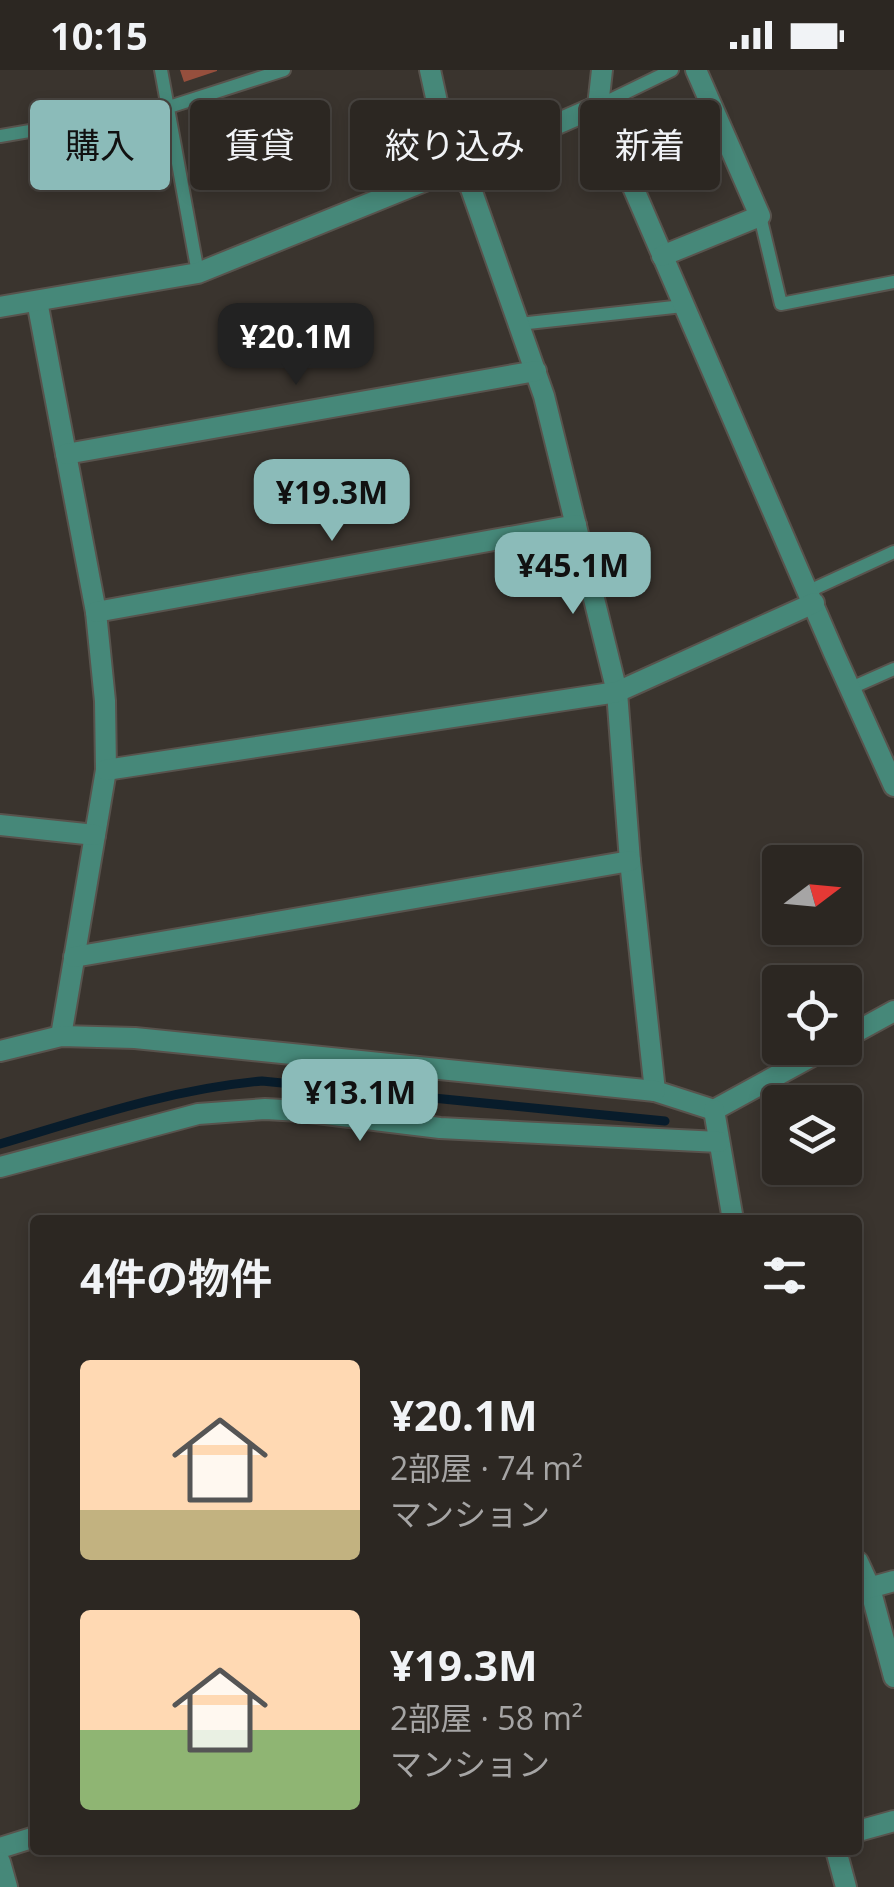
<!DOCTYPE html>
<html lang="ja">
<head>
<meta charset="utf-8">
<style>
	:root { --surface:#2c2722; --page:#342f2a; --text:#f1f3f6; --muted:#a6a5a5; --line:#484440; --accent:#8bbbb9 }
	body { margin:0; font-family:"Open Sans","Noto Sans JP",sans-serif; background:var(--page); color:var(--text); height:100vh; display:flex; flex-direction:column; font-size:38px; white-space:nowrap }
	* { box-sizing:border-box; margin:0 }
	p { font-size:32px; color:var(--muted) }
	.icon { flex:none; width:55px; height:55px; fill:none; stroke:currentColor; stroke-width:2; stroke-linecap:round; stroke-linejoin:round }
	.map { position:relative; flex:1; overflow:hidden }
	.details { position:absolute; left:30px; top:1145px; width:832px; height:640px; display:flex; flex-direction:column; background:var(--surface); border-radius:10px; box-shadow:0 5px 15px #0003,0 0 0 2px var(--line) }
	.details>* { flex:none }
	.hud { position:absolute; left:30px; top:30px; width:835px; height:90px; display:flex; gap:20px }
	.needle { width:65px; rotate:74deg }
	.buttons { position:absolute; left:762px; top:775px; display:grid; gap:20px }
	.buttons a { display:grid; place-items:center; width:100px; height:100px; border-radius:10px; background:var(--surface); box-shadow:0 5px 15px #0003,0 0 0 2px var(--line); font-size:50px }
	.price { position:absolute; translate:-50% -85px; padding:0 22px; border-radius:20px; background:var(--accent); color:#111; font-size:32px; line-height:65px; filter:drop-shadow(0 2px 5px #0008) }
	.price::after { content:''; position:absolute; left:50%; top:60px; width:30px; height:22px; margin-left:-15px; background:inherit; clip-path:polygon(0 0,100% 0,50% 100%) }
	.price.active { background:#222; color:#fff }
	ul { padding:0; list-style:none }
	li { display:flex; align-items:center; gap:30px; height:250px; padding:0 50px }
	li span { display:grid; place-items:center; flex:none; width:280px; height:200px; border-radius:10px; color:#555 }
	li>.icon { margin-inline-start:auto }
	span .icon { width:120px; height:120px; fill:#fffc; stroke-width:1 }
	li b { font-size:42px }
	h2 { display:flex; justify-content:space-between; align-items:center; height:120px; padding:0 50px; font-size:42px }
	.tag { padding:0 35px; border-radius:10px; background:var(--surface); box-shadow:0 5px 15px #0003,0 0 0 2px var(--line); font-size:35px; line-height:90px }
	.tag.active { background:var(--accent); color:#111 }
	.status { display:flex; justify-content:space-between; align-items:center; height:70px; padding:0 50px; background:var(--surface); direction:ltr }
	.status svg { height:28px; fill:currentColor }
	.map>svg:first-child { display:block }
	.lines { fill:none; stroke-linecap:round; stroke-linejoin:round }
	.stream { stroke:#081c2b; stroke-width:9 }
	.building { fill:#964f3d }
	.service-casing { stroke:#58534d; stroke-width:16 }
	.minor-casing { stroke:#58534d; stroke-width:24 }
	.service { stroke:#468879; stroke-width:12 }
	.minor { stroke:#468879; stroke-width:20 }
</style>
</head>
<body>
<div class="status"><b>10:15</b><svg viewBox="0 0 49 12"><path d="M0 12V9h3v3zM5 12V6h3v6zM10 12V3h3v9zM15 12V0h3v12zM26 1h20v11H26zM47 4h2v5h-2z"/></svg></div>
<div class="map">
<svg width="894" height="1817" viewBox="0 0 894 1817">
	<rect width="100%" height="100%" fill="#3a342e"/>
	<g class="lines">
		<!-- stream -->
		<path class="stream" d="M 0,1074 C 87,1048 172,1019 262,1011 L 665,1051"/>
	</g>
	<!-- building -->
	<polygon class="building" points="180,0 217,0 217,1 184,12"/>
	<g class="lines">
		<defs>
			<g id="service">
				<polyline points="161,0 198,203"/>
				<polyline points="598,36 672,0"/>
				<polyline points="0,66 169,37 284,0"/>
				<polyline points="760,146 781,234 894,212"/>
				<polyline points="519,254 683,236"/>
				<polyline points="809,521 894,482"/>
				<polyline points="851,618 894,599"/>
			</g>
			<g id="minor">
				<polyline points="430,0 452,100 470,116 544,326 617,622 630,791 655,1021 714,1040 827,978"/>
				<polyline points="602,0 598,36 834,583 894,716"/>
				<polyline points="662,186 760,146 696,0"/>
				<polyline points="37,231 96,542 105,631 106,700 61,966"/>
				<polyline points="0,237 198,203 452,100 598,36"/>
				<polyline points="66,384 536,301"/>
				<polyline points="96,542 576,455"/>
				<polyline points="106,700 617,622 814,533"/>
				<polyline points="0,755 95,765"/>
				<polyline points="74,887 630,791"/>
				<polyline points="845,968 894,941"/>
				<polyline points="0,981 61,966 135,968 655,1021"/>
				<polyline points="714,1040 733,1150"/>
				<polyline points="0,1097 198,1044 265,1039 301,1041 440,1058 719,1072"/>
				<polyline points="858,1492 870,1518 894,1607"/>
				<polyline points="858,1521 894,1511"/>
				<polyline points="858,1761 894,1751"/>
				<polyline points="0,1778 35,1767"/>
				<polyline points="836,1780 846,1817"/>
				<polyline points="0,1792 7,1817"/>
			</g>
		</defs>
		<!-- service casing -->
		<use href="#service" class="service-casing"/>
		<!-- minor casing -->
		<use href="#minor" class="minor-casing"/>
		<!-- service -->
		<use href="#service" class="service"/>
		<!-- minor -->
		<use href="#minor" class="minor"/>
	</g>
</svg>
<div class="buttons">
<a><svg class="needle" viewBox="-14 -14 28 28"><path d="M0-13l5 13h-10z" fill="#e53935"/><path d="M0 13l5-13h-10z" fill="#a6a5a5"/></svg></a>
<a><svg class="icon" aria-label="locate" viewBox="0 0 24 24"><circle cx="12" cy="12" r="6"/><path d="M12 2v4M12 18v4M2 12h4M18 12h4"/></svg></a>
<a><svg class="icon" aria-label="layers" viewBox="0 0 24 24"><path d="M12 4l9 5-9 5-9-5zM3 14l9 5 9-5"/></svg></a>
</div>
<b class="price active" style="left:296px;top:318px">¥20.1M</b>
<b class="price" style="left:332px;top:474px">¥19.3M</b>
<b class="price" style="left:573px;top:547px">¥45.1M</b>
<b class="price" style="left:360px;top:1074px">¥13.1M</b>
<div class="hud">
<a class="tag active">購入</a>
<a class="tag">賃貸</a>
<a class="tag">絞り込み</a>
<a class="tag">新着</a>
</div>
<section class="details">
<h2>4件の物件<svg class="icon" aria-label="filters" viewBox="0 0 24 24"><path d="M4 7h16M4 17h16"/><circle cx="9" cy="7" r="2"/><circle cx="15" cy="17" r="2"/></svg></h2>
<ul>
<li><span style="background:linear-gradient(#ffd9b3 75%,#c2b280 0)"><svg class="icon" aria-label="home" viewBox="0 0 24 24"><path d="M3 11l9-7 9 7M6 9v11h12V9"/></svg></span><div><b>¥20.1M</b><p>2部屋 · 74 m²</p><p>マンション</p></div></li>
<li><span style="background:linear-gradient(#ffd9b3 60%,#8fb573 0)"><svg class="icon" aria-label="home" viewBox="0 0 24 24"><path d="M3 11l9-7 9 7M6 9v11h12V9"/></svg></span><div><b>¥19.3M</b><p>2部屋 · 58 m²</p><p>マンション</p></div></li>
</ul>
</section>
</div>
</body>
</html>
